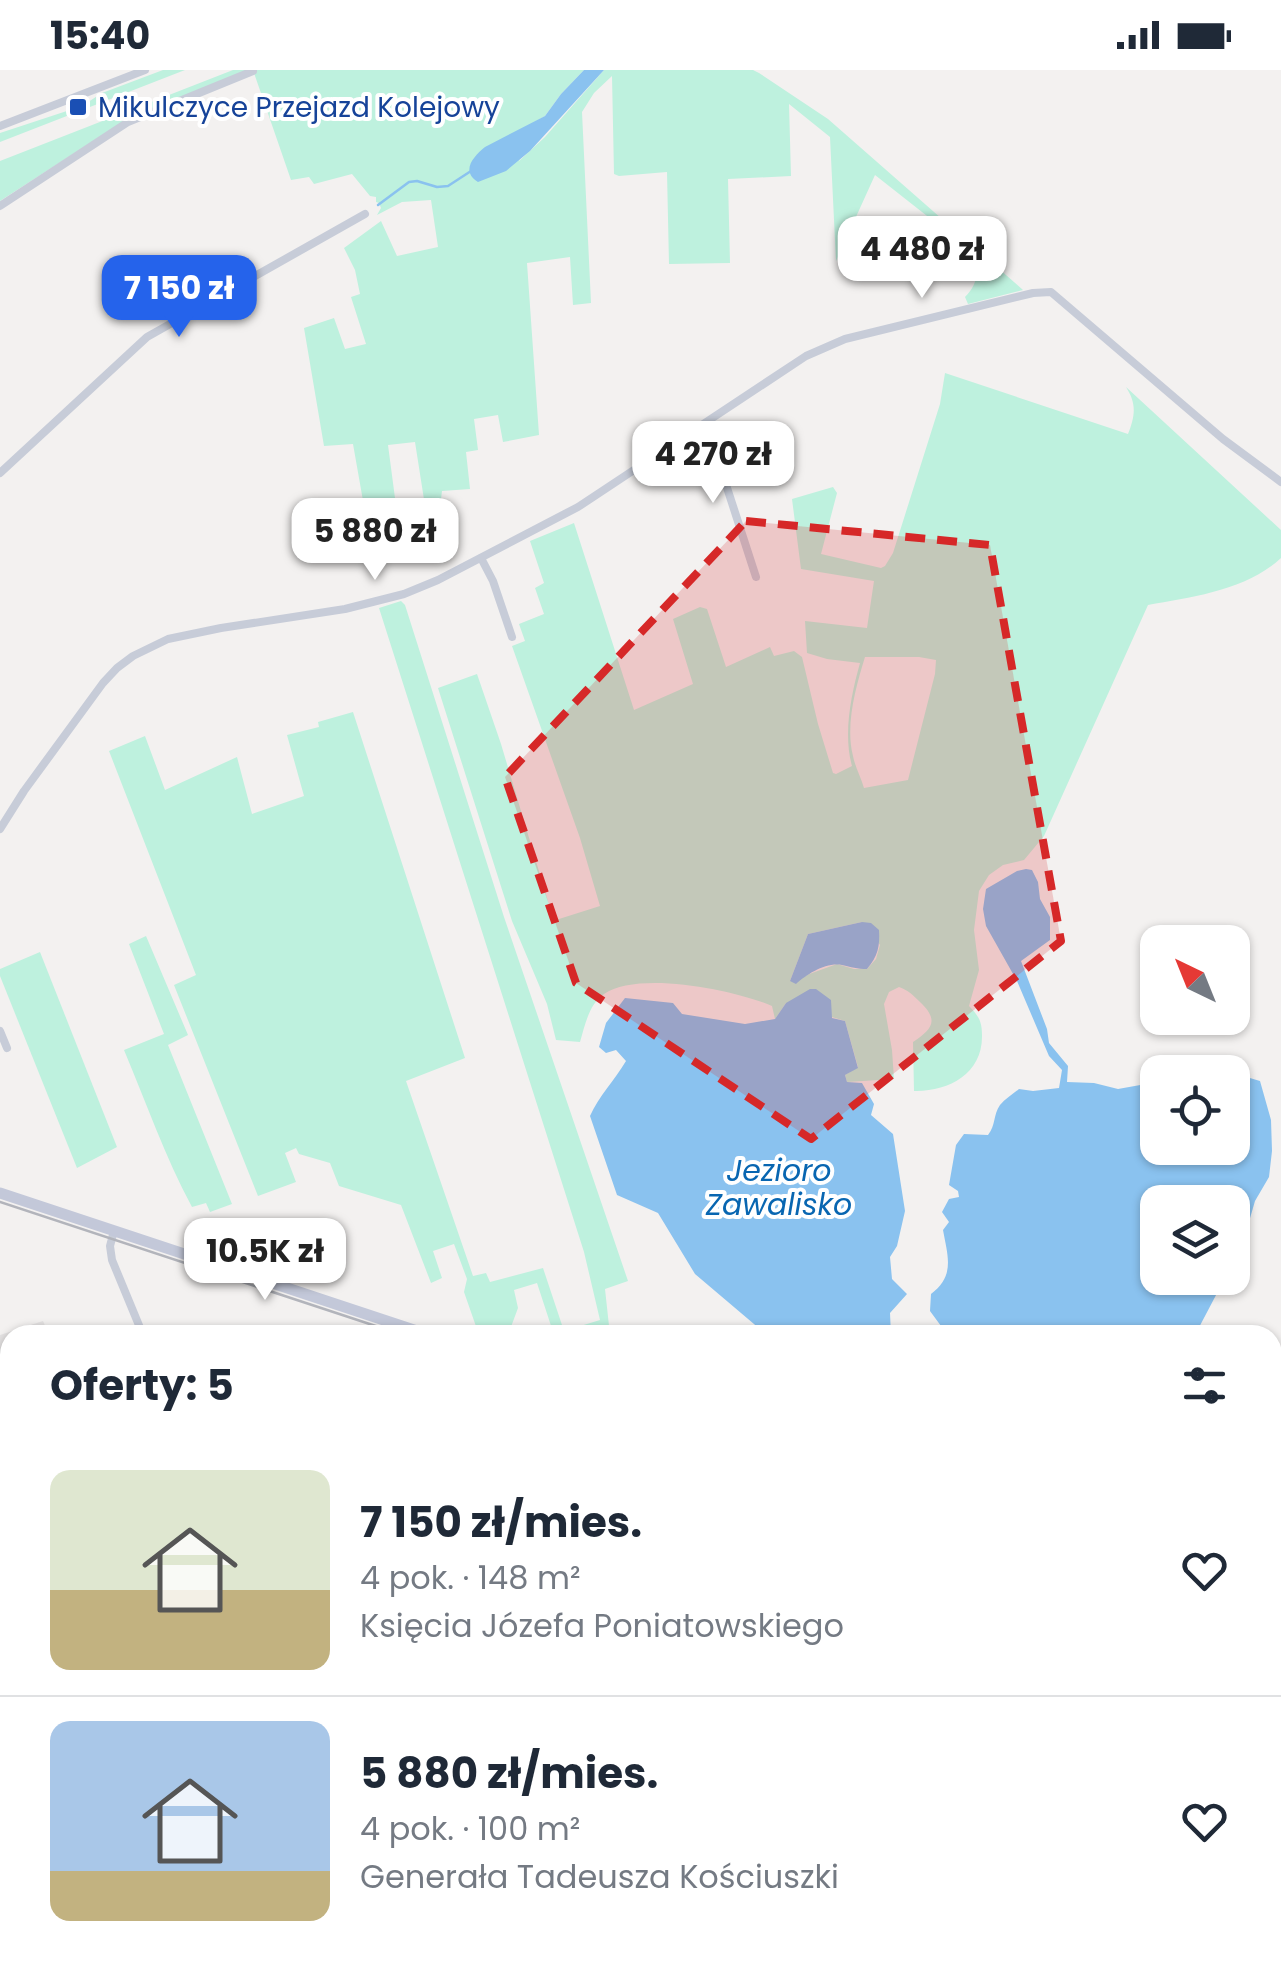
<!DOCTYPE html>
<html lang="pl">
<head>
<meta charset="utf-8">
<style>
	:root { --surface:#fff; --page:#f6f6f7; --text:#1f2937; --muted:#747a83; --line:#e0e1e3; --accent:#2563eb }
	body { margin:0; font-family:Poppins,sans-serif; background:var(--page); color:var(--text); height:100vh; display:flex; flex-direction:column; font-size:38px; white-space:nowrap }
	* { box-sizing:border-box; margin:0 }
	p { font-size:32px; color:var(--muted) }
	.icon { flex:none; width:55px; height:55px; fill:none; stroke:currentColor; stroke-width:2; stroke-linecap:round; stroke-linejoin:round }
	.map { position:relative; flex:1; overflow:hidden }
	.sheet { position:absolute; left:0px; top:1255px; width:1282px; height:642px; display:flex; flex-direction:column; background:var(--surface); border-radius:30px 30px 0 0; box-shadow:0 2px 8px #0004 }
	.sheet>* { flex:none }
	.needle { width:65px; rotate:317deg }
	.buttons { position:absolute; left:1140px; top:855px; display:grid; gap:20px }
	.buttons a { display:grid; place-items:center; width:110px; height:110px; border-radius:20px; background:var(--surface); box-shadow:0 2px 8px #0004; font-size:50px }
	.price { position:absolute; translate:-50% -85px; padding:0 22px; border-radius:20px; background:#fff; color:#222; font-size:32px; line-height:65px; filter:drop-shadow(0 2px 5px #0008) }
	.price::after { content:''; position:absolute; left:50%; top:60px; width:30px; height:22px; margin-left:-15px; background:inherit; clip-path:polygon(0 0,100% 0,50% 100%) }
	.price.on { background:var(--accent); color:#fff }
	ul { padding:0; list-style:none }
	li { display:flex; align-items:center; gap:30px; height:250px; padding:0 50px }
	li+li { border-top:2px solid var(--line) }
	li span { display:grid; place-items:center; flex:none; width:280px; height:200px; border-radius:20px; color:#555 }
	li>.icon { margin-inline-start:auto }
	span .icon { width:120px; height:120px; fill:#fffc; stroke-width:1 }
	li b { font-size:42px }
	h2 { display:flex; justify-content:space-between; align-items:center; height:120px; padding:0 50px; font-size:42px }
	.status { display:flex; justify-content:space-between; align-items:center; height:70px; padding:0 50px; background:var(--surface); direction:ltr }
	.status svg { height:28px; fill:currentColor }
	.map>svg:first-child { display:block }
	.education { fill:#e4e2e2 }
	.green { fill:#bef1de; fill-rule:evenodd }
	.water { fill:#8ac2ef }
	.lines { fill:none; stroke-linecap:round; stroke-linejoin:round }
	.stream { stroke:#8ac2ef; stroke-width:2.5 }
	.minor { stroke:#c7ccd8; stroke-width:8 }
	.tertiary { stroke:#c7ccd8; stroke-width:10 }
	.secondary { stroke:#c3c8d9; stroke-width:11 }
	.primary { stroke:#b0b8d0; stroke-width:12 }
	.tram { stroke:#b2b4bb; stroke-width:2.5 }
	.marked { fill:#d62828; fill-opacity:0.2; stroke:#d62828; stroke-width:8; stroke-dasharray:20 12; stroke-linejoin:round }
	.transit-dot { fill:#1a4fb4; stroke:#fff; stroke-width:4 }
	.labels { text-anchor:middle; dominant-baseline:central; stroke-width:8; stroke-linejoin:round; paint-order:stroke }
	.transit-label { font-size:28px; fill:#164399; stroke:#fff; text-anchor:start }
	.water-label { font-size:30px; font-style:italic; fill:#0866b1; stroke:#fff }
</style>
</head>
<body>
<div class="status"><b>15:40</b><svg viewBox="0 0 49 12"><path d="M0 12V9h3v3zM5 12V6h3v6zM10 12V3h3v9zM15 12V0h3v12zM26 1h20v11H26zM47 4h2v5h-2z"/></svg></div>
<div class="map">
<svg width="1281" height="1896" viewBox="0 0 1281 1896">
	<rect width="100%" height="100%" fill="#f3f1f0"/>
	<!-- education -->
	<polygon class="education" points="43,1251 49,1265 10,1265 10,1374 0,1377 0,1265"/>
	<!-- green -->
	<g class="green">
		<polygon points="163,0 185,0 0,72 0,63 82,36 102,23"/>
		<polygon points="233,0 249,0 124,51 0,131 0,91"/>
		<path d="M 253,0 L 584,0 L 561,24 L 545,46 L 533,53 L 519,91 L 545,67 L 604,0 L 753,0 L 759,3 L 828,49 L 1023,220 L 968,234 L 965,227 C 980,212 979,197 969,179 L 875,105 L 836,191 L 830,67 L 789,34 L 791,106 L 728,109 L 730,193 L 669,194 L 667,102 L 619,106 L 614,104 L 612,6 L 594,23 L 582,42 L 591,233 L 573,235 L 570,187 L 527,193 L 539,365 L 503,372 L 498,345 L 474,349 L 478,380 L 466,382 L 470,419 L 442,421 L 438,453 L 428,455 L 415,372 L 388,375 L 400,466 L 385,468 L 372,440 L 365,442 L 353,374 L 324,376 L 304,258 L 334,248 L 345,279 L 366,274 L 351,227 L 360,224 L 355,200 L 344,178 L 381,151 L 397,186 L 438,177 L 431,130 L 402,132 L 377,145 L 381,138 L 379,133 L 376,132 L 376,127 L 370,126 L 352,104 L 314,114 L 309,107 L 291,110 Z"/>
		<path d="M 945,303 L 1128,364 C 1135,346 1137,334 1126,317 L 1281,460 L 1281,488 C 1247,520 1193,527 1148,535 L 1044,766 L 1024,790 L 1003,795 L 989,805 L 979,821 L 974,860 L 979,900 L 969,936 C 979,946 982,952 982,965 C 983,1004 948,1022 914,1021 L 913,972 C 933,959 939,950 920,932 C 913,925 908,920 899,917 L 889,922 L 884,934 L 892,980 L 894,1009 L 847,1012 L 845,1005 L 858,997 L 845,951 L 786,933 L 775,949 L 772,936 C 736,920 638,900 604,924 C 589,934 585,955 580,972 L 556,970 L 547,934 L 512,851 L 438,618 L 477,604 L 501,674 L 553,848 L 559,849 L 600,836 L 580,768 L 512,576 L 525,571 L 519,554 L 544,544 L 535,518 L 544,513 L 530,471 L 574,453 L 634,640 L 693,614 L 673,549 L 700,537 L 707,539 L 726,597 L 770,577 L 774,586 L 794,581 L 802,587 L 818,654 L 833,703 L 836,704 L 852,696 C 843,664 851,625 860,593 L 827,589 L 807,583 L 805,551 L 867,558 L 874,511 L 801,499 L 792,429 L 833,417 L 837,423 L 821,484 L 881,498 L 885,496 L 893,483 L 940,334 ZM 865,587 L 919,587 L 936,590 L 935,604 L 908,710 L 864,718 C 861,707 855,697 853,686 C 845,655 856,616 865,587 ZM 862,852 L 880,875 L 876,889 L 867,899 L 854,899 L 837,894 L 790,911 L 808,864 Z"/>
		<polygon points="401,531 405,535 504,847 628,1211 605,1219 610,1265 554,1265 537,1213 514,1220 518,1238 508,1265 479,1265 464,1222 467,1209 454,1174 433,1181 442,1208 431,1213 401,1135 339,1116 330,1093 299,1084 296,1078 285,1083 296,1112 258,1126 174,915 196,905 109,681 145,666 165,720 237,687 252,744 304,726 287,665 319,657 318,652 353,642 465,988 406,1011 473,1206 486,1203 490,1212 543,1198 564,1261 600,1250 584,1182 379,538"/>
		<path d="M 146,866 L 188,965 L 168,975 L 232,1134 L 210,1142 L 206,1133 L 192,1137 C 165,1087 146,1032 124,980 L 164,964 L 129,874 Z"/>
		<polygon points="40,882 117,1077 77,1098 0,906 0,899"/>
		<polygon points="1281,1295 1281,1396 1273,1411 1273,1312"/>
		<polygon points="925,1888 1236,1888 1232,1896 941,1896 939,1894 932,1896"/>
	</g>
	<!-- water -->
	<g class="water">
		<path d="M 584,0 L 604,0 L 530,81 L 506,101 L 478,112 C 460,101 474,86 485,77 L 545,46 L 561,24 Z"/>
		<path d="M 1026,799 L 1032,800 L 1038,812 L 1040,829 L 1050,847 L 1050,870 L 1021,891 L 1047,959 L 1049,973 L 1068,996 L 1067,1012 L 1094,1013 L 1118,1019 L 1157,1012 L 1158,1078 L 1232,1078 L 1233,1003 L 1260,1011 L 1271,1050 L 1272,1081 L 1269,1107 L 1255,1131 L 1246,1162 L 1233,1190 L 1232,1132 L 1158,1132 L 1158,1208 L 1225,1208 L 1195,1265 L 939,1265 L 941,1256 L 930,1241 L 931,1224 C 955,1206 948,1187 943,1160 L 949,1152 L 942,1142 L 949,1129 L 959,1127 L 958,1121 L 949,1115 L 956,1075 L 964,1064 L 988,1065 C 996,1055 993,1045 1000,1035 C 1005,1029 1013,1024 1019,1019 L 1033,1021 L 1059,1018 L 1062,1000 L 1049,986 L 1017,911 L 986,856 L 983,839 L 986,819 L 1017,801 Z"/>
		<path d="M 862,852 L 871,853 L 879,860 C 880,876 878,886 867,899 C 857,899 851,897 842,895 C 826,892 807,904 796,914 L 790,911 L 808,864 Z"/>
		<path d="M 810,919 L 816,919 L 831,930 L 832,948 L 845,951 L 858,998 L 845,1005 L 847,1012 L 862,1013 L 874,1034 L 871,1045 L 893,1064 L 905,1141 L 897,1176 L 890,1187 L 892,1209 L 907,1224 L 890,1243 L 891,1265 L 767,1265 L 695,1204 L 658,1143 L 617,1125 L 590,1046 C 599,1026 614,1011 626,991 L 616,980 L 606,983 L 599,977 L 606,953 L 625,928 L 673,933 L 682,944 L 745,954 L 775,949 L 786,933 Z"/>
	</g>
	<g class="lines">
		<!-- stream -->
		<polyline class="stream" points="378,135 409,112 417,111 437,117 448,116 471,101"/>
		<!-- minor -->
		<g class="minor">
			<polyline points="0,56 145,0"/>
			<polyline points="0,136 128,52 253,1"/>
			<polyline points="706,353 756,507"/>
			<polyline points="0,403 147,267 365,144"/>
			<polyline points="481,488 493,511 512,567"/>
			<polyline points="0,759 24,721 103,613 117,598 133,586 168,569 221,558 345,539 404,524 438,510 578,437 806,286 845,269 1033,223 1051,222 1223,369 1281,412"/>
			<polyline points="0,961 7,978"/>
			<polyline points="114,1161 110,1176 112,1190 143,1265"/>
			<polyline points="0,1442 10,1468"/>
			<polyline points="0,1871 10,1872"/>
			<polyline points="115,1888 174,1896"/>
			<polyline points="321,1896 321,1888"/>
			<polyline points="563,1896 590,1890"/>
		</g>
		<!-- tertiary -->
		<g class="tertiary">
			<polyline points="0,1683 10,1685"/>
			<polyline points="916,1888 925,1896"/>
			<polyline points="788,1896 800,1888"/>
		</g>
		<!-- secondary -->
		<polyline class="secondary" points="0,1123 429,1265"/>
		<!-- primary -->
		<g class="primary">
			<polyline points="1276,1563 1281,1558"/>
			<polyline points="1272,1865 1281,1847"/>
			<polyline points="1272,1886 1281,1868"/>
			<polyline points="1257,1896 1261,1888"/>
		</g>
		<!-- tram -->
		<g class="tram">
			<polyline points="0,1132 403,1265"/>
			<polyline points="1272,1584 1281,1595"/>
		</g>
	</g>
	<!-- marked area -->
	<path class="marked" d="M 746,451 L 990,475 L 1061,871 L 811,1069 L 576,913 L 505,707 Z"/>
	<!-- markers -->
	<rect class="transit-dot" x="68" y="27" width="20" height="20" rx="5"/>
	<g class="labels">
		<!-- transit labels -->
		<g class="transit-label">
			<text x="98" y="37">Mikulczyce Przejazd Kolejowy</text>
		</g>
		<!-- water labels -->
		<g class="water-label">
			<text x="779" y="1100">Jezioro<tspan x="779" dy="34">Zawalisko</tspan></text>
		</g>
	</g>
</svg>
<div class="buttons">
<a><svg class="needle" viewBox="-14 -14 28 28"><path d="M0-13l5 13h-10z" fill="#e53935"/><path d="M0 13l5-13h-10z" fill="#747a83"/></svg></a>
<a><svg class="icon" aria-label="locate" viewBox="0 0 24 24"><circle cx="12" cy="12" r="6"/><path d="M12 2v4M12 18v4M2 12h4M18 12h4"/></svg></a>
<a><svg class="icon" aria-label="layers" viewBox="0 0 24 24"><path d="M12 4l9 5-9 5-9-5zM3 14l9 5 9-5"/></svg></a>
</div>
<b class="price" style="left:922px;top:231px">4 480 zł</b>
<b class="price on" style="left:179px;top:270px">7 150 zł</b>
<b class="price" style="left:713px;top:436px">4 270 zł</b>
<b class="price" style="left:375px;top:513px">5 880 zł</b>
<b class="price" style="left:265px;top:1233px">10.5K zł</b>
<section class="sheet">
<h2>Oferty: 5<svg class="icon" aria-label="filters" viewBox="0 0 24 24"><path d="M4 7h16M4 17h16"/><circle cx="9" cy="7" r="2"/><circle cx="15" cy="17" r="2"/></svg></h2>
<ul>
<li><span style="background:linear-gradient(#dfe7d0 60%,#c2b280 0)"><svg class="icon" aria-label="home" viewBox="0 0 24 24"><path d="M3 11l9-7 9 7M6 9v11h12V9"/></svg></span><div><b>7 150 zł/mies.</b><p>4 pok. · 148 m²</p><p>Księcia Józefa Poniatowskiego</p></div><svg class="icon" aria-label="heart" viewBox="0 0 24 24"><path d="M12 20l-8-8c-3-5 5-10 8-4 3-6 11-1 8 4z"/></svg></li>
<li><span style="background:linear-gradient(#a9c7e8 75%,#c2b280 0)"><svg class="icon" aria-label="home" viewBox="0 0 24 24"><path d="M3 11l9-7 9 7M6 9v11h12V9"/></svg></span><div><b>5 880 zł/mies.</b><p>4 pok. · 100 m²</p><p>Generała Tadeusza Kościuszki</p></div><svg class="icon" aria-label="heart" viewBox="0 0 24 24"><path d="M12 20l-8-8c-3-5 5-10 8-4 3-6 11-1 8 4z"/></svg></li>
</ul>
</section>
</div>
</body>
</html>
